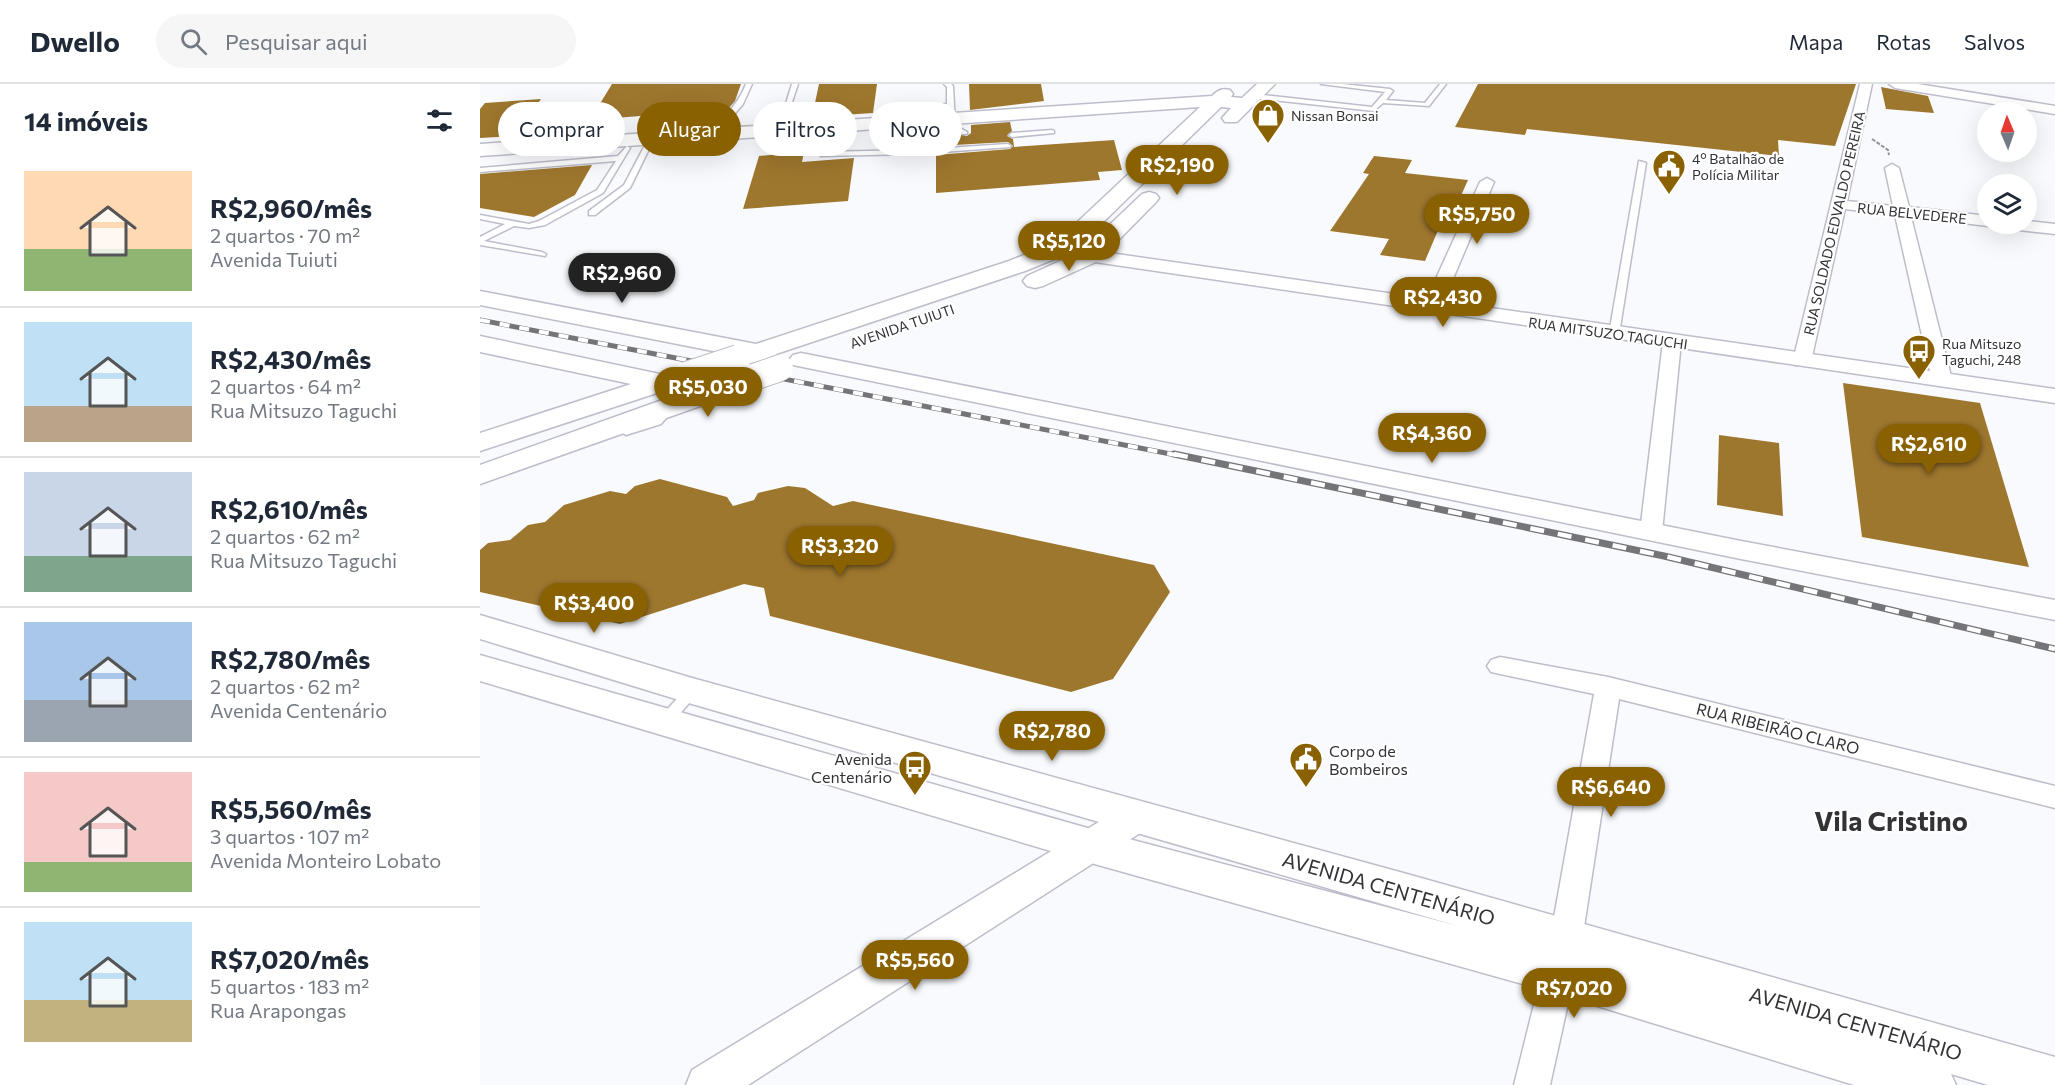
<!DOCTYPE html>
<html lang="pt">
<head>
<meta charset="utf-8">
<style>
	:root { --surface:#fff; --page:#f6f6f7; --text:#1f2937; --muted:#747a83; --line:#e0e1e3; --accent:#896100 }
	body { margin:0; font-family:Commissioner,sans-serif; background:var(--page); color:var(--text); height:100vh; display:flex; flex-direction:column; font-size:22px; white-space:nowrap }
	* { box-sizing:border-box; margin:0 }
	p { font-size:20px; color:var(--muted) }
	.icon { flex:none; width:33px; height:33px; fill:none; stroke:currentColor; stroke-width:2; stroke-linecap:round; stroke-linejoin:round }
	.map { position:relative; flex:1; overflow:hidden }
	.drawer { display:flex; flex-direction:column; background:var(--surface); width:480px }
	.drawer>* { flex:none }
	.banner { position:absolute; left:18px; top:18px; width:570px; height:54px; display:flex; gap:12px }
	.needle { width:39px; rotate:358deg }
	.controls { position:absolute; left:1497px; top:18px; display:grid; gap:12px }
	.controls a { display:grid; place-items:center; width:60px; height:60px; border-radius:50%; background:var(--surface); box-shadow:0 6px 24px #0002; font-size:30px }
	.price { position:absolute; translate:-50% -51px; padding:0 14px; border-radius:21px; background:var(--accent); color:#fff; font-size:20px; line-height:39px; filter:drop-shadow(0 2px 3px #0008) }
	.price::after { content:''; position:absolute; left:50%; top:36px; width:18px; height:14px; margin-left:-9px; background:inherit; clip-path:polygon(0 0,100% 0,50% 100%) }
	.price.selected { background:#222; color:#fff }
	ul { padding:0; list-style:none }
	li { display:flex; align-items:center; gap:18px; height:150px; padding:0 24px }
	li+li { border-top:2px solid var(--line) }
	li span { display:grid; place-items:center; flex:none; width:168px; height:120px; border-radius:0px; color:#555 }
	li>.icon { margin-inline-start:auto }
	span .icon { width:72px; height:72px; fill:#fffc; stroke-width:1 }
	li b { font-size:26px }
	h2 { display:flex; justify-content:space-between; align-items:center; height:72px; padding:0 24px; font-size:26px }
	.chip { padding:0 21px; border-radius:27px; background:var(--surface); box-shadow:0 6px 24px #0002; font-size:21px; line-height:54px }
	.chip.selected { background:var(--accent); color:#fff }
	header { display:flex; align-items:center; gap:36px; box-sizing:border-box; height:84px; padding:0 30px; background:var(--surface); border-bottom:2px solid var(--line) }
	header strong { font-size:28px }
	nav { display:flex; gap:33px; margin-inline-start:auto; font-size:21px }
	.search { width:420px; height:54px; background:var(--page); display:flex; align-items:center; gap:15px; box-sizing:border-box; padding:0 21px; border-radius:33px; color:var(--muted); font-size:22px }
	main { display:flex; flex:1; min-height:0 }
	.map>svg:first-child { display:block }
	.building { fill:#9e772e }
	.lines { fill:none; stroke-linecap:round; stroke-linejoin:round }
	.service-casing { stroke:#bdbdcb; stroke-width:3 }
	.minor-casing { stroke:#bdbdcb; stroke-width:3 }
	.tertiary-casing { stroke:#bdbdcb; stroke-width:3 }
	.secondary-casing { stroke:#bdbdcb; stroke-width:3 }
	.path { stroke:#939397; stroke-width:2; stroke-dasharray:4 1.5; stroke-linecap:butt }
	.service { fill:#fff; fill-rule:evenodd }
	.minor { fill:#fff; fill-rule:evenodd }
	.tertiary { fill:#fff; fill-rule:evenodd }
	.secondary { fill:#fff; fill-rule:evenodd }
	.rail-far1-casing { stroke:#757579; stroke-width:5 }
	.rail-casing { stroke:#757579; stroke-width:7 }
	.rail-far1 { stroke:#fff; stroke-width:4; stroke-dasharray:10; stroke-linecap:butt }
	.rail { stroke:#fff; stroke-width:4.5; stroke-dasharray:14; stroke-linecap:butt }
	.secondary-bridge-casing { stroke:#bdbdcb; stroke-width:28; stroke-linecap:butt }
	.secondary-bridge { stroke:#fff; stroke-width:26 }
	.labels { text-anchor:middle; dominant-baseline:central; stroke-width:4.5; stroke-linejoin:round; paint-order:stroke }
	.far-poi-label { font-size:14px; fill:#323237; stroke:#fff; text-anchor:start }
	.far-street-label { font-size:14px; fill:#323237; stroke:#fff }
	.street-label { font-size:16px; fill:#323237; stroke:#fff }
	.poi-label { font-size:16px; fill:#323237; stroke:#fff; text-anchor:start }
	.near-street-label { font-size:20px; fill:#323237; stroke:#fff }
	.near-district-label { font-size:27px; font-weight:bold; fill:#323237; stroke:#fff }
</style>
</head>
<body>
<header>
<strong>Dwello</strong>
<div class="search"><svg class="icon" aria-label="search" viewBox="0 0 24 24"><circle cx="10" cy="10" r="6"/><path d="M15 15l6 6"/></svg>Pesquisar aqui</div>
<nav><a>Mapa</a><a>Rotas</a><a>Salvos</a></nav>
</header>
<main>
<section class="drawer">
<h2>14 imóveis<svg class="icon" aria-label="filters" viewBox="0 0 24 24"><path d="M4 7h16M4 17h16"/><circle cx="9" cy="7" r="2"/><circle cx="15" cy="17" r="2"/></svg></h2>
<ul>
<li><span style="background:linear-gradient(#ffd9b3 65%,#8fb573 0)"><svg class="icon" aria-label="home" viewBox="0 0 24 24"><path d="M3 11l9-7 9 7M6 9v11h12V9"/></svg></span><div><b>R$2,960/mês</b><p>2 quartos · 70 m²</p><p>Avenida Tuiuti</p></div></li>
<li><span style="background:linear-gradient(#bfe0f5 70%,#b9a48a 0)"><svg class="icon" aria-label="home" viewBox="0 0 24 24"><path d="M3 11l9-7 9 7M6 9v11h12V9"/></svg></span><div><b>R$2,430/mês</b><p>2 quartos · 64 m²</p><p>Rua Mitsuzo Taguchi</p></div></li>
<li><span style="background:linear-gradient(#c9d6e8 70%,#7fa58c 0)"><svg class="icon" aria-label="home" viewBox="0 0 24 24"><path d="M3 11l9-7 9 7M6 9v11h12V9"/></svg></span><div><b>R$2,610/mês</b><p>2 quartos · 62 m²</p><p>Rua Mitsuzo Taguchi</p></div></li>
<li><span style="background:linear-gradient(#a9c7e8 65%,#9aa5b1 0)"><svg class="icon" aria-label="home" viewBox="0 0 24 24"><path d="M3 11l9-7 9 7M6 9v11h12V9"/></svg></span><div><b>R$2,780/mês</b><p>2 quartos · 62 m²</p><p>Avenida Centenário</p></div></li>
<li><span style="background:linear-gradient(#f6c9c9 75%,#8fb573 0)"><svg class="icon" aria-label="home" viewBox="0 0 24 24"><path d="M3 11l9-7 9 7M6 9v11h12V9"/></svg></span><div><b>R$5,560/mês</b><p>3 quartos · 107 m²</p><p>Avenida Monteiro Lobato</p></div></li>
<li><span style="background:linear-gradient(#bfe0f5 65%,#c2b280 0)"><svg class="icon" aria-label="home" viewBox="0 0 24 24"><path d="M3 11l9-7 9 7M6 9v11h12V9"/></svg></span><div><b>R$7,020/mês</b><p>5 quartos · 183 m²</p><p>Rua Arapongas</p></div></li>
</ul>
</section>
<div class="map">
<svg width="1575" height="1001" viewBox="0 0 1575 1001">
	<rect width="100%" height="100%" fill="#f9fafd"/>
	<!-- building -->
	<g class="building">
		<polygon points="132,0 261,0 255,17 248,25 110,36"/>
		<polygon points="339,0 397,0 393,29 332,33"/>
		<polygon points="489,0 561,0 564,17 490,26"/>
		<polygon points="998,0 1376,0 1355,62 1298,56 1299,72 1047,45 1045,51 975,43"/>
		<polygon points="1401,3 1448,12 1454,29 1406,25"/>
		<polygon points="61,15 35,52 0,54 0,25 5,19"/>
		<polygon points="530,38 532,47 527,52 533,55 534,63 634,56 642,86 618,88 620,96 456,109 456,71 530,65 533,62 528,58 456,62 456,51 478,50 487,52 491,49 491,41"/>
		<polygon points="324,68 322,78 374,74 368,117 263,125 279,72"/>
		<polygon points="894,72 932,76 925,89 988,96 966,145 959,144 945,177 900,171 909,155 850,147 889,90 883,89"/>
		<polygon points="112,81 95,111 54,133 0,124 0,90"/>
		<polygon points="1363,299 1500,319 1549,483 1382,453"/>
		<polygon points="1239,351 1299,359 1303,432 1237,421"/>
		<polygon points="180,395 247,413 253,422 274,416 278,409 308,402 325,404 353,422 373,417 674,481 690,508 633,595 591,608 290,532 284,504 264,500 140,540 0,508 0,466 8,459 30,456 48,441 65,438 84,421 130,407 146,410 155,402"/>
	</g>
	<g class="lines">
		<defs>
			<g id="service">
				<path d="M 266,0 L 272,0 L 263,20 L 229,60 L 225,60 L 224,59 C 237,38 257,24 266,0 Z"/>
				<polygon points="312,0 318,0 300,54 295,55"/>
				<polygon points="464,0 471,0 473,2 475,41 487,48 487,50 483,50 470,43 467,34 467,24 403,29 400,27 403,25 467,20 467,3"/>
				<polygon points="841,0 862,0 910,5 913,7 906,16 945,19 960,0 966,0 949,22 903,19 894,27 774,14 771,12 774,10 892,23 905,8"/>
				<polygon points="572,46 574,47 574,49 532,53 529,51 532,49"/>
				<polygon points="528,60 531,62 530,63 435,70 341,72 338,70 341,68 435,66"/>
				<polygon points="167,61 170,63 150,104 115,131 109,131 109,127 144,101 164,63"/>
				<polygon points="147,62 150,64 123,109 65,141 49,144 34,142 4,157 62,168 66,170 65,172 0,161 0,153 25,140 0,135 0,131 49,140 59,137 117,106 136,77 0,88 0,84 138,72"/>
				<polygon points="1159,77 1166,79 1139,250 1134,253 1129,250"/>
				<polygon points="188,323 193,326 181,340 146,351 141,348 142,346 173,336 184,324"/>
				<polygon points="212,602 217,604 219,607 217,610 190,641 180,641 178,637 180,633 207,604"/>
			</g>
			<g id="minor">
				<polygon points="1380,0 1392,0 1367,117 1413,122 1405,84 1412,80 1419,84 1429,123 1508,132 1508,140 1514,140 1508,142 1431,133 1472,296 1469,300 1455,300 1452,296 1415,131 1365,125 1331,277 1329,281 1315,281 1313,277"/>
				<polygon points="1409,0 1438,0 1575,22 1575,30 1415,4"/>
				<polygon points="1007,94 1014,98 961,223 958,227 946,227 943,223 1000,98"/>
				<polygon points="1546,137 1575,140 1575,150 1530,145 1522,140 1546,140"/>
				<polygon points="1192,252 1198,254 1201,258 1182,448 1179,453 1171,455 1163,453 1160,448 1183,258 1186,254"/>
				<polygon points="1020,573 1128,593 1575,702 1575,724 1139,615 1102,856 1070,1001 1034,1001 1070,856 1114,610 1011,588 1007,582 1011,576"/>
			</g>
			<g id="tertiary">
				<polygon points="574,161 1575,305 1575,319 567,171 564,167 567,163"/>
				<polygon points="321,269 1261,457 1575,516 1575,536 1261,475 313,281 309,276 313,271"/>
				<polygon points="658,717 671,722 676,732 671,742 268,1001 206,1001 212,986 645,722"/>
			</g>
			<g id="secondary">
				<path d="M 777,0 L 795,0 L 757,38 L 745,38 L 742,34 L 751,24 L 741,23 L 607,154 L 582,172 L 545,187 L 296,270 L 293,274 L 258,282 L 249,279 L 245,274 L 248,270 L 0,221 L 0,207 L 276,260 L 529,177 L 566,162 L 591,144 L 720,23 L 0,72 L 0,60 L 732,12 C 738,6 742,4 750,6 L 753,10 L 751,13 L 762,14 Z"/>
				<polygon points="669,108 676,110 679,114 676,118 618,177 563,202 555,204 547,202 543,197 547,192 602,167 662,110"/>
				<polygon points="0,252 227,300 251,293 260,295 264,301 260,307 240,315 0,400 0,381 199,310 183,307 0,367 0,349 151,300 0,268"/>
				<polygon points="0,531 212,594 927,790 1575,973 1575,1001 1508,1001 1471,990 1476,1001 1374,1001 1078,910 611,779 0,597 0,571 611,745 978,842 212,620 0,555"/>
			</g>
		</defs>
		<!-- service casing -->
		<use href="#service" class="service-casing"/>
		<!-- minor casing -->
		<use href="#minor" class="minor-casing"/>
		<!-- tertiary casing -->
		<use href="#tertiary" class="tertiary-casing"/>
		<!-- secondary casing -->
		<use href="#secondary" class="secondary-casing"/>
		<!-- path -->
		<polyline class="path" points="1392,55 1408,66 1409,71"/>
		<!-- service -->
		<use href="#service" class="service"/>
		<!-- minor -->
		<use href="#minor" class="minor"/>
		<!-- tertiary -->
		<use href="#tertiary" class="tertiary"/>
		<!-- secondary -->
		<use href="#secondary" class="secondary"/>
		<defs>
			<polyline id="rail-far1" points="0,236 701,372"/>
			<polyline id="rail" points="694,370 1184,472 1575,565"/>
		</defs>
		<!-- rail-far1 casing -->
		<use href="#rail-far1" class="rail-far1-casing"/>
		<!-- rail casing -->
		<use href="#rail" class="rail-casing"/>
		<!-- rail-far1 -->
		<use href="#rail-far1" class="rail-far1"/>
		<!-- rail -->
		<use href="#rail" class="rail"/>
		<defs>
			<g id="secondary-bridge">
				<polyline points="206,291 258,274"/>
				<polyline points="251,301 300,284"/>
			</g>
		</defs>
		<!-- secondary-bridge casing -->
		<use href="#secondary-bridge" class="secondary-bridge-casing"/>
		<!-- secondary-bridge -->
		<use href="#secondary-bridge" class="secondary-bridge"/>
	</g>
	<!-- icons -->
	<defs>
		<symbol id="shop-pin" viewBox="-11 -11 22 30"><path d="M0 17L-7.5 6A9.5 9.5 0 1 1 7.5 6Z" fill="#896100" stroke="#fff"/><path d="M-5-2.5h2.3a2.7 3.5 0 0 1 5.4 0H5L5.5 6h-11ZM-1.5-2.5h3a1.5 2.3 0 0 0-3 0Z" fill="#fff"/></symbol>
		<symbol id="civic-pin" viewBox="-11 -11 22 30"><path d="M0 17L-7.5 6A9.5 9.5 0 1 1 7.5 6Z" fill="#896100" stroke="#fff"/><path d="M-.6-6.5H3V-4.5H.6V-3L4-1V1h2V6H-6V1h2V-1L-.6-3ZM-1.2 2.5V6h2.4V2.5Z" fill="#fff"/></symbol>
		<symbol id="bus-pin" viewBox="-11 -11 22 30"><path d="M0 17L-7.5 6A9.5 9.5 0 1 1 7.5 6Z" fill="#896100" stroke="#fff"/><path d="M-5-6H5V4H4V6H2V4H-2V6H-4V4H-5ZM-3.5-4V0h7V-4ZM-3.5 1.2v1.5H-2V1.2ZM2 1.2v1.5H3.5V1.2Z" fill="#fff"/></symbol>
	</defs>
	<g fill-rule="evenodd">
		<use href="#shop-pin" x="769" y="12" width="38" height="52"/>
		<use href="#civic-pin" x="1170" y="63" width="38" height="52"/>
		<use href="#bus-pin" x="1420" y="248" width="38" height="52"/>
		<use href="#civic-pin" x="807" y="656" width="38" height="52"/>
		<use href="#bus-pin" x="416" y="664" width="38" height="52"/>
	</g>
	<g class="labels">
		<!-- far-poi labels -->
		<g class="far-poi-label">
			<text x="811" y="31">Nissan Bonsai</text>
			<text x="1212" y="74">4º Batalhão de<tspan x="1212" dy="16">Polícia Militar</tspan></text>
			<text x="1462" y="259">Rua Mitsuzo<tspan x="1462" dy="16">Taguchi, 248</tspan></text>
		</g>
		<!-- far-street labels -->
		<g class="far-street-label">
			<text transform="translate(1432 129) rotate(6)">RUA BELVEDERE</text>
			<text transform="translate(1354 139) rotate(-77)">RUA SOLDADO EDVALDO PEREIRA</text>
			<text transform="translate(422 242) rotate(-19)">AVENIDA TUIUTI</text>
			<text transform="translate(1128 249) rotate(8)">RUA MITSUZO TAGUCHI</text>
		</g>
		<!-- street labels -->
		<g class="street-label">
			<text transform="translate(1298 644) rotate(14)">RUA RIBEIRÃO CLARO</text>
		</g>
		<!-- poi labels -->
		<g class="poi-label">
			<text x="849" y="666">Corpo de<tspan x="849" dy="18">Bombeiros</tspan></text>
			<text x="412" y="674" text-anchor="end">Avenida<tspan x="412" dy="18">Centenário</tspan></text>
		</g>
		<!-- near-street labels -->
		<g class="near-street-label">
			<text transform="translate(909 804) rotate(16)">AVENIDA CENTENÁRIO</text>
			<text transform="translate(1376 939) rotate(16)">AVENIDA CENTENÁRIO</text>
		</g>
		<!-- near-district labels -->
		<g class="near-district-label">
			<text x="1411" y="736">Vila Cristino</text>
		</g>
	</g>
</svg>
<div class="controls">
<a><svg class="needle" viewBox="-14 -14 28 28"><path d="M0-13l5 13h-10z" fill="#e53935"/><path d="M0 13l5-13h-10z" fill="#747a83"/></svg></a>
<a><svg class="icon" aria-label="layers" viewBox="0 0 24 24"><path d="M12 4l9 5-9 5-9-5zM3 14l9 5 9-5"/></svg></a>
</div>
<b class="price" style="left:697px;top:112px">R$2,190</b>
<b class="price" style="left:997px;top:161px">R$5,750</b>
<b class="price" style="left:589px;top:188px">R$5,120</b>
<b class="price selected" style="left:142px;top:220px">R$2,960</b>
<b class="price" style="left:963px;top:244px">R$2,430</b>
<b class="price" style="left:228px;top:334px">R$5,030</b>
<b class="price" style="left:952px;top:380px">R$4,360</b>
<b class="price" style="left:1449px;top:391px">R$2,610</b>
<b class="price" style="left:360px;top:493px">R$3,320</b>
<b class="price" style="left:114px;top:550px">R$3,400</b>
<b class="price" style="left:572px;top:678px">R$2,780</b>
<b class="price" style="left:1131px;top:734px">R$6,640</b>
<b class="price" style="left:435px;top:907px">R$5,560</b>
<b class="price" style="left:1094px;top:935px">R$7,020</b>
<div class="banner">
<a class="chip">Comprar</a>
<a class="chip selected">Alugar</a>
<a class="chip">Filtros</a>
<a class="chip">Novo</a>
</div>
</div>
</main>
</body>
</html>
